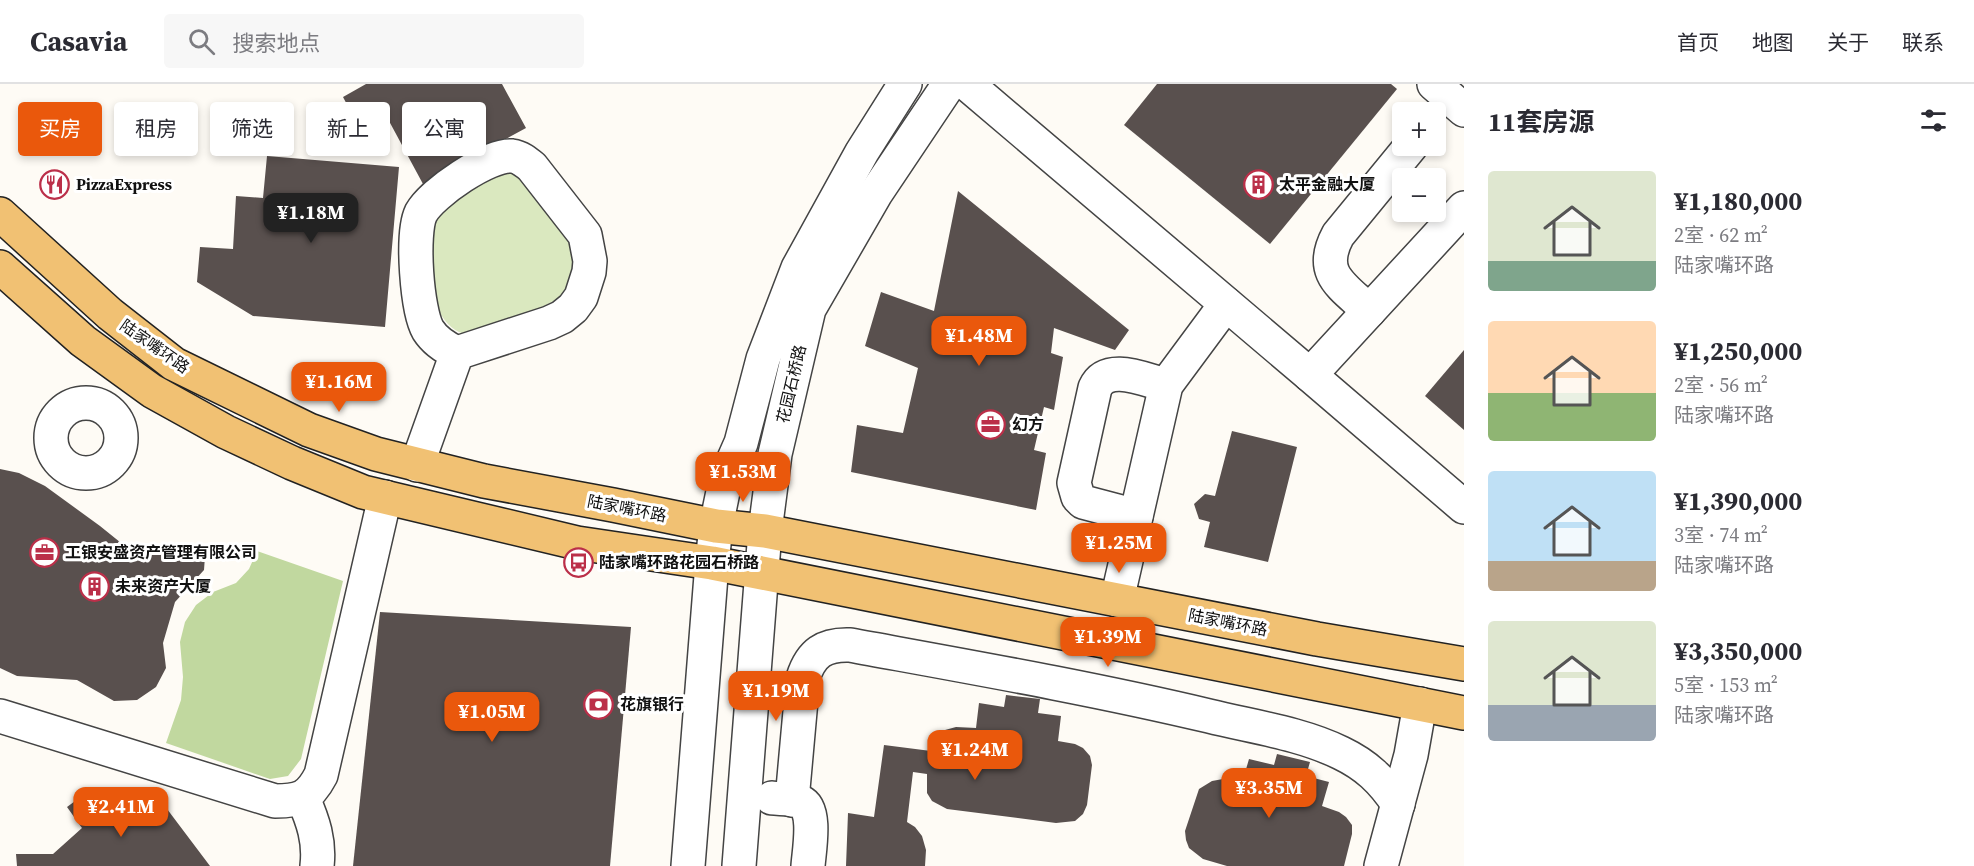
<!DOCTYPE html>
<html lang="zh">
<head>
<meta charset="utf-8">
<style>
	:root { --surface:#fff; --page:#f7f7f7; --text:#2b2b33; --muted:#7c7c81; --line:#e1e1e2; --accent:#ea580c }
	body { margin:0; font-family:"Source Serif 4","Noto Sans SC",serif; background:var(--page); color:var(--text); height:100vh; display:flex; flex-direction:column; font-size:22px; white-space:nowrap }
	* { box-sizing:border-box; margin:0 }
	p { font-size:20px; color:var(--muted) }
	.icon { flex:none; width:33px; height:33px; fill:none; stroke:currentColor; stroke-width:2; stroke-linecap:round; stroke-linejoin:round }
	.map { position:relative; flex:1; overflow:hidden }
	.sheet { display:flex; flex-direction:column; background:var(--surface); width:510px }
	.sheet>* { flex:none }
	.banner { position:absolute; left:18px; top:18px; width:570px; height:54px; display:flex; gap:12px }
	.buttons { position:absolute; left:1392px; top:18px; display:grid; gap:12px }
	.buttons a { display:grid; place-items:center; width:54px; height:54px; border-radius:6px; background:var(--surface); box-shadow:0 3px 9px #0003; font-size:30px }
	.price { position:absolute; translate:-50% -51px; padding:0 14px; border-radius:12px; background:var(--accent); color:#fff; font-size:20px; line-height:39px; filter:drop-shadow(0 2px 3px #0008) }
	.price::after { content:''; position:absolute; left:50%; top:36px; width:18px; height:14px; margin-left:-9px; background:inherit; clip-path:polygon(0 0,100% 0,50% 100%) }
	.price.selected { background:#222; color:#fff }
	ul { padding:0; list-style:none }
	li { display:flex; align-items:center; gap:18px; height:150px; padding:0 24px }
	li span { display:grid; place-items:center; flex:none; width:168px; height:120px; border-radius:6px; color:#555 }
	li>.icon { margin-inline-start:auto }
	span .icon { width:72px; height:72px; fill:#fffc; stroke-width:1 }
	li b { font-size:26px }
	h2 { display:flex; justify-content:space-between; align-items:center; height:72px; padding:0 24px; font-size:26px }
	.tag { padding:0 21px; border-radius:6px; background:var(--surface); box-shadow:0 3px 9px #0003; font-size:21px; line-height:54px }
	.tag.selected { background:var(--accent); color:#fff }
	header { display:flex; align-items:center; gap:36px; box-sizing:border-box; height:84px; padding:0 30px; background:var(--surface); border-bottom:2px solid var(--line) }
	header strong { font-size:28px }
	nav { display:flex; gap:33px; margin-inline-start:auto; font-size:21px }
	.search { width:420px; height:54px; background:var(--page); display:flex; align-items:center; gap:15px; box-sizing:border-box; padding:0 21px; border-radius:6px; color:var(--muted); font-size:22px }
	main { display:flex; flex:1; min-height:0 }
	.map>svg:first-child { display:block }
	.green { fill:#dae8bf }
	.forest { fill:#c1d89f }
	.building { fill:#59504e }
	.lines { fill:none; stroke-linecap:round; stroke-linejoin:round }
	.minor-casing { stroke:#444; stroke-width:36 }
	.major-casing { stroke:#222; stroke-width:36 }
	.minor { stroke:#fff; stroke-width:33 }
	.major { stroke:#f1c173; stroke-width:33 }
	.labels { text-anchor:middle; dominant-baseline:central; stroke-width:6; stroke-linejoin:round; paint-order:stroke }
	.poi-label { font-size:16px; font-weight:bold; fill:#111; stroke:#fff; text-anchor:start }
	.street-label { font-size:16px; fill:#111; stroke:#fff }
</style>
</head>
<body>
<header>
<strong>Casavia</strong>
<div class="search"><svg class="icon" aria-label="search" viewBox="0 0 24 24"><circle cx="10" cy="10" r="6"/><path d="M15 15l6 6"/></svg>搜索地点</div>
<nav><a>首页</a><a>地图</a><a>关于</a><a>联系</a></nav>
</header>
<main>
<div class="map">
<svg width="1464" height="782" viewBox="0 0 1464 782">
	<rect width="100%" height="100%" fill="#fefbf5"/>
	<!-- green -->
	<path class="green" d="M 515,86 L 558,132 L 579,174 L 569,204 L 558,215 L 483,253 C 452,253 440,235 431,208 C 429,202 425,193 425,186 C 427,164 433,142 437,121 L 478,93 Z"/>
	<!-- forest -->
	<polygon class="forest" points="257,467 343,497 301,675 288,692 270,695 166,659 181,616 183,593 180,558 185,538 196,521 213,508 236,499 249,485"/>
	<!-- building -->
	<g class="building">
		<polygon points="366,0 502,0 526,44 423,100 389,37 363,51 343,13"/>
		<polygon points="1157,0 1391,0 1397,5 1270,160 1124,41"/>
		<polygon points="267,72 399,83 385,243 253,232 197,198 200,163 233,165 236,112 263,114"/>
		<polygon points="958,107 1129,246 1115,266 1054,244 1051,269 1063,273 1054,326 1044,323 1034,366 1046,369 1036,426 851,388 857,341 903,349 918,284 865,262 881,208 934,227"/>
		<polygon points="1464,266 1464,346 1425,312"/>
		<polygon points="1232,347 1297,363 1268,478 1204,463 1210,438 1199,435 1194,420 1205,410 1215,412"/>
		<polygon points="0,385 19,389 45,402 100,442 136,471 154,469 169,460 184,461 197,464 205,472 204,486 175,518 163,559 166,584 156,603 137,616 114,617 77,596 17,592 0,584"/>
		<polygon points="380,528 631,543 610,782 353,782"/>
		<polygon points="1006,611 1040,615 1038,629 1061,632 1058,657 1075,660 1083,664 1090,672 1092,681 1087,721 1083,730 1075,737 1056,739 947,725 932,717 927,709 927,690 913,688 907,738 915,743 922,752 926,766 925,782 846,782 848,729 874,733 884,661 931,667 933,656 945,646 956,643 976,644 979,619 1004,623"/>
		<polygon points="1277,670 1310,678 1306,692 1329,698 1322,722 1339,728 1346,733 1352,741 1352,750 1344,782 1227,782 1203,775 1189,764 1186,756 1185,747 1199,705 1212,697 1223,695 1242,699 1249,675 1274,681"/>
		<polygon points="94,703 110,724 127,711 142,731 161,717 210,782 17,782 16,770 53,770 82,744 67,723"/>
	</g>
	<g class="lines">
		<defs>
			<g id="minor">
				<polyline points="967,0 1310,291 1464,124"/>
				<polyline points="1434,0 1464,26"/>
				<path d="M 1369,227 C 1343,202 1317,190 1338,151 L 1411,62"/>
				<polyline points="1310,291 1464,423"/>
				<circle cx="86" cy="354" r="35"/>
				<path d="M 417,381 L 457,269 L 549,239 L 562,233 L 573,224 L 581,213 L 589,188 L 590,177 L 585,151 L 532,83 C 526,78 520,73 512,72 C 489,70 432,109 421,129 C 411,150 417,227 428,246 C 435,257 446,264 457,269"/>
				<path d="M 1136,432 L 1083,418 L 1078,413 L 1074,399 L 1095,304 C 1107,278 1145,296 1166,301"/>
				<polyline points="1117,516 1166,301 1226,220"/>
				<path d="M 0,632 L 275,717 C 300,717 309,714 321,691 L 385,413"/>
				<path d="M 303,714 C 313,737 320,757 317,782"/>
				<path d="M 772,714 C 780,715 793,714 801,718 C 817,725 809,767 808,782"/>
				<path d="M 792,716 L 803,594 C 811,569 824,560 850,561 C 970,583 1091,604 1209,632 C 1253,643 1300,649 1341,669 C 1366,681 1382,696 1398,720"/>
				<polyline points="688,782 712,479 716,442 726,393 741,359 763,275 798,184 862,68 905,0"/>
				<polyline points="739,782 765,447 775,370 809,225 876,109 949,0"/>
				<polyline points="1381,782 1411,671 1420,620"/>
			</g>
			<g id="major">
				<polyline points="0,130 110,230 174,280 309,346 376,370 484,397 613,421 716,442 765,447 1317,555 1464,580"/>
				<polyline points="0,183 83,257 152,307 226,348 292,379 363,408 577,459 712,479 1464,629"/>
			</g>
		</defs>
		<!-- minor casing -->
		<use href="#minor" class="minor-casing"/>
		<!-- major casing -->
		<use href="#major" class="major-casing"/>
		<!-- minor -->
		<use href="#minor" class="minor"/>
		<!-- major -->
		<use href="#major" class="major"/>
	</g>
	<!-- icons -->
	<defs>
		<symbol id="restaurant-ring" viewBox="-11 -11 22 22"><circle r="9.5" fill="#fff" stroke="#bb2f49" stroke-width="1.5"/><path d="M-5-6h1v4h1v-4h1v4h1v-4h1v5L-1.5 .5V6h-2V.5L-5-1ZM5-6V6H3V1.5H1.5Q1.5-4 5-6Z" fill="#bb2f49"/></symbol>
		<symbol id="building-ring" viewBox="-11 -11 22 22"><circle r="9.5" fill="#fff" stroke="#bb2f49" stroke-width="1.5"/><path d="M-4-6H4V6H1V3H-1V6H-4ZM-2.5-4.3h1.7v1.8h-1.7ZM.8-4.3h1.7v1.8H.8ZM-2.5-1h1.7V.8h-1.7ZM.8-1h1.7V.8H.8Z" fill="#bb2f49"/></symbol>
		<symbol id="office-ring" viewBox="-11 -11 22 22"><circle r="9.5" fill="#fff" stroke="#bb2f49" stroke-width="1.5"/><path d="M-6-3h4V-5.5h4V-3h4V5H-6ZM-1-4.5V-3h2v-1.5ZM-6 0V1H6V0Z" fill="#bb2f49"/></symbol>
		<symbol id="bus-ring" viewBox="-11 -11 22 22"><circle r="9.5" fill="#fff" stroke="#bb2f49" stroke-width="1.5"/><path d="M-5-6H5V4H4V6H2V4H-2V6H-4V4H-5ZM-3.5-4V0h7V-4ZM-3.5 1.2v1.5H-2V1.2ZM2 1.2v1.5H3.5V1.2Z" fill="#bb2f49"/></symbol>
		<symbol id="bank-ring" viewBox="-11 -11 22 22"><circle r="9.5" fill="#fff" stroke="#bb2f49" stroke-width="1.5"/><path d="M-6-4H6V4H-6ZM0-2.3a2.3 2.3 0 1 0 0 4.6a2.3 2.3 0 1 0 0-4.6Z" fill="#bb2f49"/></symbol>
	</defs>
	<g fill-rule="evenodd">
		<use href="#restaurant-ring" x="38" y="84" width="33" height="33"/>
		<use href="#building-ring" x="1242" y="84" width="33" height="33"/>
		<use href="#office-ring" x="974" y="324" width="33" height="33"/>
		<use href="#office-ring" x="28" y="452" width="33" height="33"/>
		<use href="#bus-ring" x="562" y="462" width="33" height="33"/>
		<use href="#building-ring" x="78" y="486" width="33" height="33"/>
		<use href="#bank-ring" x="582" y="604" width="33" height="33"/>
	</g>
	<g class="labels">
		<!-- poi labels -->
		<g class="poi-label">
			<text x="76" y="100">PizzaExpress</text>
			<text x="1279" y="100">太平金融大厦</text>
			<text x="1012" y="340">幻方</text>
			<text x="65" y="468">工银安盛资产管理有限公司</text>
			<text x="599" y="478">陆家嘴环路花园石桥路</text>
			<text x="115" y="502">未来资产大厦</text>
			<text x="620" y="620">花旗银行</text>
		</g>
		<!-- street labels -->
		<g class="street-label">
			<text transform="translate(155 262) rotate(35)">陆家嘴环路</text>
			<text transform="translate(791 300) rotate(-77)">花园石桥路</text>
			<text transform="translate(627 424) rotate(11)">陆家嘴环路</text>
			<text transform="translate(1228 538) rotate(11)">陆家嘴环路</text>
		</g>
	</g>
</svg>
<div class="buttons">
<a>+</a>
<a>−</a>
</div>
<b class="price selected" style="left:311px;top:160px">¥1.18M</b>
<b class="price" style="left:979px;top:283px">¥1.48M</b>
<b class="price" style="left:339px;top:329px">¥1.16M</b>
<b class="price" style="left:743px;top:419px">¥1.53M</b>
<b class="price" style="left:1119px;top:490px">¥1.25M</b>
<b class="price" style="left:1108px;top:584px">¥1.39M</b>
<b class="price" style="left:776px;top:638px">¥1.19M</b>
<b class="price" style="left:492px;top:659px">¥1.05M</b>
<b class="price" style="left:975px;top:697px">¥1.24M</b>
<b class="price" style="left:1269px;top:735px">¥3.35M</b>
<b class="price" style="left:121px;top:754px">¥2.41M</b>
<div class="banner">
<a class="tag selected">买房</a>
<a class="tag">租房</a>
<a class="tag">筛选</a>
<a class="tag">新上</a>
<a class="tag">公寓</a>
</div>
</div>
<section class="sheet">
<h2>11套房源<svg class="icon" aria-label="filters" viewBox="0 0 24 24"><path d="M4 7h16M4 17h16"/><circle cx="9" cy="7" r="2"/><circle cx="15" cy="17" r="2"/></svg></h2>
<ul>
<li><span style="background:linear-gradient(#dfe7d0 75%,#7fa58c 0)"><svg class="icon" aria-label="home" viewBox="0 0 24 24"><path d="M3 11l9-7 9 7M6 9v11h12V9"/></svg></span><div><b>¥1,180,000</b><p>2室 · 62 m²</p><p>陆家嘴环路</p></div></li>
<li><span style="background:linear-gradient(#ffd9b3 60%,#8fb573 0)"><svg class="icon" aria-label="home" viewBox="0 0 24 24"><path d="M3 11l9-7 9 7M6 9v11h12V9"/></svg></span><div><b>¥1,250,000</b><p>2室 · 56 m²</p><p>陆家嘴环路</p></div></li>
<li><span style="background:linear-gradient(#bfe0f5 75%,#b9a48a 0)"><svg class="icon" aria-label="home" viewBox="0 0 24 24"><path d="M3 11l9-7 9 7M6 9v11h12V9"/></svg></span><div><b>¥1,390,000</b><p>3室 · 74 m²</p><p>陆家嘴环路</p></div></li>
<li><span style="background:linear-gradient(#dfe7d0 70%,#9aa5b1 0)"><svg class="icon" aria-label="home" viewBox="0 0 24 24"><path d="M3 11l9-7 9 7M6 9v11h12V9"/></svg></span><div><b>¥3,350,000</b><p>5室 · 153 m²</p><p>陆家嘴环路</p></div></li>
</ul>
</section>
</main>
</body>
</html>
